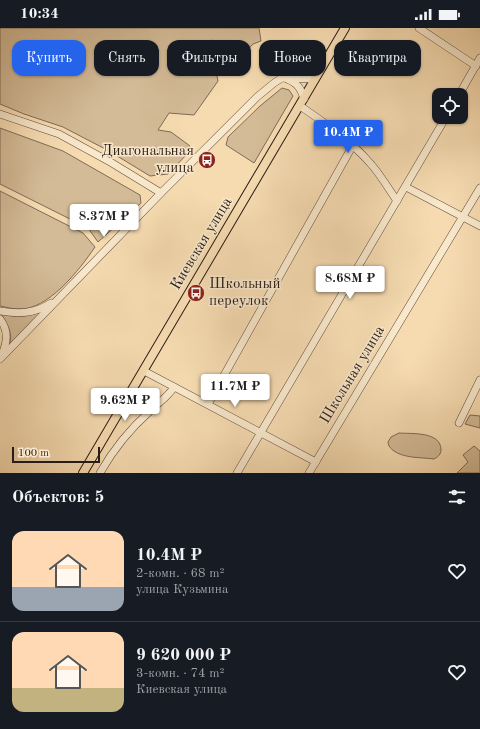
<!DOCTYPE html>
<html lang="ru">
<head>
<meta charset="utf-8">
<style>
	:root { --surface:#171b24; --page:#242831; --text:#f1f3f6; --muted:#9ea1a6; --line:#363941; --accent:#2563eb }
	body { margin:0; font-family:"Old Standard TT",serif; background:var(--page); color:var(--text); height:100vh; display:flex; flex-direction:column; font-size:15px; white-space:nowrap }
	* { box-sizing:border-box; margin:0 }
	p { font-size:13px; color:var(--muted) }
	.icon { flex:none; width:22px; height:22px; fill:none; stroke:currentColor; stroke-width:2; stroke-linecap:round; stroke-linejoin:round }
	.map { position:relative; height:445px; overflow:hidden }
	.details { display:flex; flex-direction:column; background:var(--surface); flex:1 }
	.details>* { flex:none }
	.top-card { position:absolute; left:12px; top:12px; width:456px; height:36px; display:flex; gap:8px }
	.controls { position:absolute; left:432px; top:60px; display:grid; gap:8px }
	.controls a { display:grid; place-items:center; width:36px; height:36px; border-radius:8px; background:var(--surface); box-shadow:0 1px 3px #0004; font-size:20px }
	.scale { position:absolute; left:12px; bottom:10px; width:88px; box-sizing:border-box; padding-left:4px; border:2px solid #2a1d17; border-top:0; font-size:11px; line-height:14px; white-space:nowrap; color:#2a1d17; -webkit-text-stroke:3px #f9e8cc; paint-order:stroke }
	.price { position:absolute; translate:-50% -34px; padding:0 9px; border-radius:4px; background:#fff; color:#222; font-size:13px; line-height:26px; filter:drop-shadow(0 1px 2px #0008) }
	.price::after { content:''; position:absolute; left:50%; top:24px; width:12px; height:9px; margin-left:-6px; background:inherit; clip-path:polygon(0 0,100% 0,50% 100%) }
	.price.selected { background:var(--accent); color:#fff }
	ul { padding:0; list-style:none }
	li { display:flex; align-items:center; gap:12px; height:100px; padding:0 12px }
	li+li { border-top:1px solid var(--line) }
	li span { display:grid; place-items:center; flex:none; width:112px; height:80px; border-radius:12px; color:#555 }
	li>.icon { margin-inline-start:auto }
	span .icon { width:48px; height:48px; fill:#fffc; stroke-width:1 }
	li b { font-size:17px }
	h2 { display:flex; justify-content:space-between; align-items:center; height:48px; padding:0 12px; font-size:17px }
	.pill { padding:0 14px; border-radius:12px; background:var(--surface); box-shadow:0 1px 3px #0004; font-size:14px; line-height:36px }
	.pill.selected { background:var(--accent); color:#fff }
	.status { display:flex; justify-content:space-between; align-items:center; height:28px; padding:0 20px; background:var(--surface); direction:ltr }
	.status svg { height:11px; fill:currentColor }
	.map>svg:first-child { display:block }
	.green { fill:#d3bb97; stroke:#7e6c57 }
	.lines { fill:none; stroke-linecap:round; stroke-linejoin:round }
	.minor-casing { stroke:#5d4c3e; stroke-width:8 }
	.major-casing { stroke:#2a1d17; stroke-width:10 }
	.minor { stroke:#f9e8cc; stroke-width:7 }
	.major { stroke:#f6dbb1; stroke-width:8 }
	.labels { text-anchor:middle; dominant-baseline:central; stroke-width:3; stroke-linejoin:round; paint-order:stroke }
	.poi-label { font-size:15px; fill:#2a1d17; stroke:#f9e8cc; text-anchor:end }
	.street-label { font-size:15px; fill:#2a1d17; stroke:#f9e8cc }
</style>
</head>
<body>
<div class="status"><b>10:34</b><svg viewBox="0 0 49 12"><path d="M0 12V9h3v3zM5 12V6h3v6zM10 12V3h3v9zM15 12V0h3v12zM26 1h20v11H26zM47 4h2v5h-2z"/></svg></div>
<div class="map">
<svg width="480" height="445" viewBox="0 0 480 445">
	<rect width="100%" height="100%" fill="#f6dbb1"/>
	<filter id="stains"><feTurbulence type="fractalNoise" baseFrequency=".005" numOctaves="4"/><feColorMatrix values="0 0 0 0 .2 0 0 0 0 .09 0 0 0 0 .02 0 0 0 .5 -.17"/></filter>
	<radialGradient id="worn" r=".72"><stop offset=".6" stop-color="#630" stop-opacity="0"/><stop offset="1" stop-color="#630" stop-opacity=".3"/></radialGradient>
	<!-- green -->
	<g class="green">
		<polygon points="0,0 259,0 261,13 253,16 244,26 212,12 204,22 216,43 218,53 194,87 169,85 158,102 171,104 190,118 189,124 168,146 150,148 109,123 63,99 24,86 0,76"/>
		<polygon points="282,60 289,62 293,68 254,135 226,117 228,109 260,78"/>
		<polygon points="0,100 63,123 140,167 141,175 98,214 88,200 0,156"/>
		<path d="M 0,163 L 83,205 L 95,219 C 80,241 48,283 18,281 C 12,281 6,279 0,278 Z"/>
		<path d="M 38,285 L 39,287 L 9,318 C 12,310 11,303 6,295 C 4,291 2,291 2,286 C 14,289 26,289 38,285 Z"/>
		<polygon points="470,387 480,388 480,400 465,396"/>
		<path d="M 399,405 C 411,406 441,403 441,422 C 441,426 438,429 434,431 C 420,429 398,431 389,418 L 388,414 L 391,409 Z"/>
		<polygon points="474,418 480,423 480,445 457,445 468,434 463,427"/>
	</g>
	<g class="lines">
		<defs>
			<g id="minor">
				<polyline points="419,0 476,38"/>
				<polyline points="281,50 315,51"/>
				<path d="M 287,51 C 297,55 301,60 304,71"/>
				<polyline points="459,67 480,30"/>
				<path d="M 300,78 C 325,95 350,112 370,135 C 380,146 388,160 397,173"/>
				<polyline points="0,86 59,106 112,135 161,165"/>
				<polyline points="406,159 480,198"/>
				<path d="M 0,283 C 19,286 34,286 51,275"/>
				<path d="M 0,291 C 9,303 7,314 2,327"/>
				<polyline points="0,331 161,165 257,69 274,55 291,44 327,30"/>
				<polyline points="144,343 316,434"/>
				<polyline points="208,376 353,117"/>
				<polyline points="459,395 480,352"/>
				<path d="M 100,445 C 113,422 130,401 150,383 C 158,375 168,369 174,359"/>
				<polyline points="237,445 446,89"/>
				<polyline points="309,445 480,160"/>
			</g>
			<polyline id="major" points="83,445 345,0"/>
		</defs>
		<!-- minor casing -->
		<use href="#minor" class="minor-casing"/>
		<!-- major casing -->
		<use href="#major" class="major-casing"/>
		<!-- minor -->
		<use href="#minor" class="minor"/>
		<!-- major -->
		<use href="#major" class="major"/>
	</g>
	<!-- icons -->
	<defs>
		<symbol id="bus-disc" viewBox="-11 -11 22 22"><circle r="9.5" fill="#8f2418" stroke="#f9e8cc"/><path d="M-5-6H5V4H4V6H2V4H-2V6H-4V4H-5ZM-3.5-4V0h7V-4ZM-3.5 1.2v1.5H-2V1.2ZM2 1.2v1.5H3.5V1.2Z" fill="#fff"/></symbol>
	</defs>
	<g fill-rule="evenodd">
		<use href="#bus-disc" x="197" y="122" width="20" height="20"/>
		<use href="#bus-disc" x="186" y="255" width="20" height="20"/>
	</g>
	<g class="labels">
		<!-- poi labels -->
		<g class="poi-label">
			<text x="194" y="123">Диагональная<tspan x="194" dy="17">улица</tspan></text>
			<text x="209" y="256" text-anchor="start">Школьный<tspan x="209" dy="17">переулок</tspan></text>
		</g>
		<!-- street labels -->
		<g class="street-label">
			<text transform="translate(202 216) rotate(-59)">Киевская улица</text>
			<text transform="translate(353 347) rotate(-59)">Школьная улица</text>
		</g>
	</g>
	<rect width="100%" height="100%" filter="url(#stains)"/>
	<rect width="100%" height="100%" fill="url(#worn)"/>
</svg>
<div class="controls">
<a><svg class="icon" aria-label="locate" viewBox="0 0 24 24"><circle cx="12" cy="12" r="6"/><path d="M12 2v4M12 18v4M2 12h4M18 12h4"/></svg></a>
</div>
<div class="scale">100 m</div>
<b class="price selected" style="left:348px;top:126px">10.4M ₽</b>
<b class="price" style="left:104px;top:210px">8.37M ₽</b>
<b class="price" style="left:350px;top:272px">8.68M ₽</b>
<b class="price" style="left:235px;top:380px">11.7M ₽</b>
<b class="price" style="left:125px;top:394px">9.62M ₽</b>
<div class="top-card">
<a class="pill selected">Купить</a>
<a class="pill">Снять</a>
<a class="pill">Фильтры</a>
<a class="pill">Новое</a>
<a class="pill">Квартира</a>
</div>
</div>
<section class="details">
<h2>Объектов: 5<svg class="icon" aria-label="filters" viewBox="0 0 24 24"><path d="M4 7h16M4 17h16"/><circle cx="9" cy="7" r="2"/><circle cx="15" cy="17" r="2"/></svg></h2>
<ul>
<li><span style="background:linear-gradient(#ffd9b3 70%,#9aa5b1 0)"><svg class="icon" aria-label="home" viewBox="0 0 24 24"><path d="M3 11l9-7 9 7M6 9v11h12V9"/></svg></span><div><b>10.4M ₽</b><p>2-комн. · 68 m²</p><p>улица Кузьмина</p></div><svg class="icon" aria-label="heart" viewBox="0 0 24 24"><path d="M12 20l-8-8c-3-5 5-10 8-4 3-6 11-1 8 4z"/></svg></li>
<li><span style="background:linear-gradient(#ffd9b3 70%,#c2b280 0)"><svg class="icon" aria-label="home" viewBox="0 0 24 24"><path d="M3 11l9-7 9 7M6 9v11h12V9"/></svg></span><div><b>9 620 000 ₽</b><p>3-комн. · 74 m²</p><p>Киевская улица</p></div><svg class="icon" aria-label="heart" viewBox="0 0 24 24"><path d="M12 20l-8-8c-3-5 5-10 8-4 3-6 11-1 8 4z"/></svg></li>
</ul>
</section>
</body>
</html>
